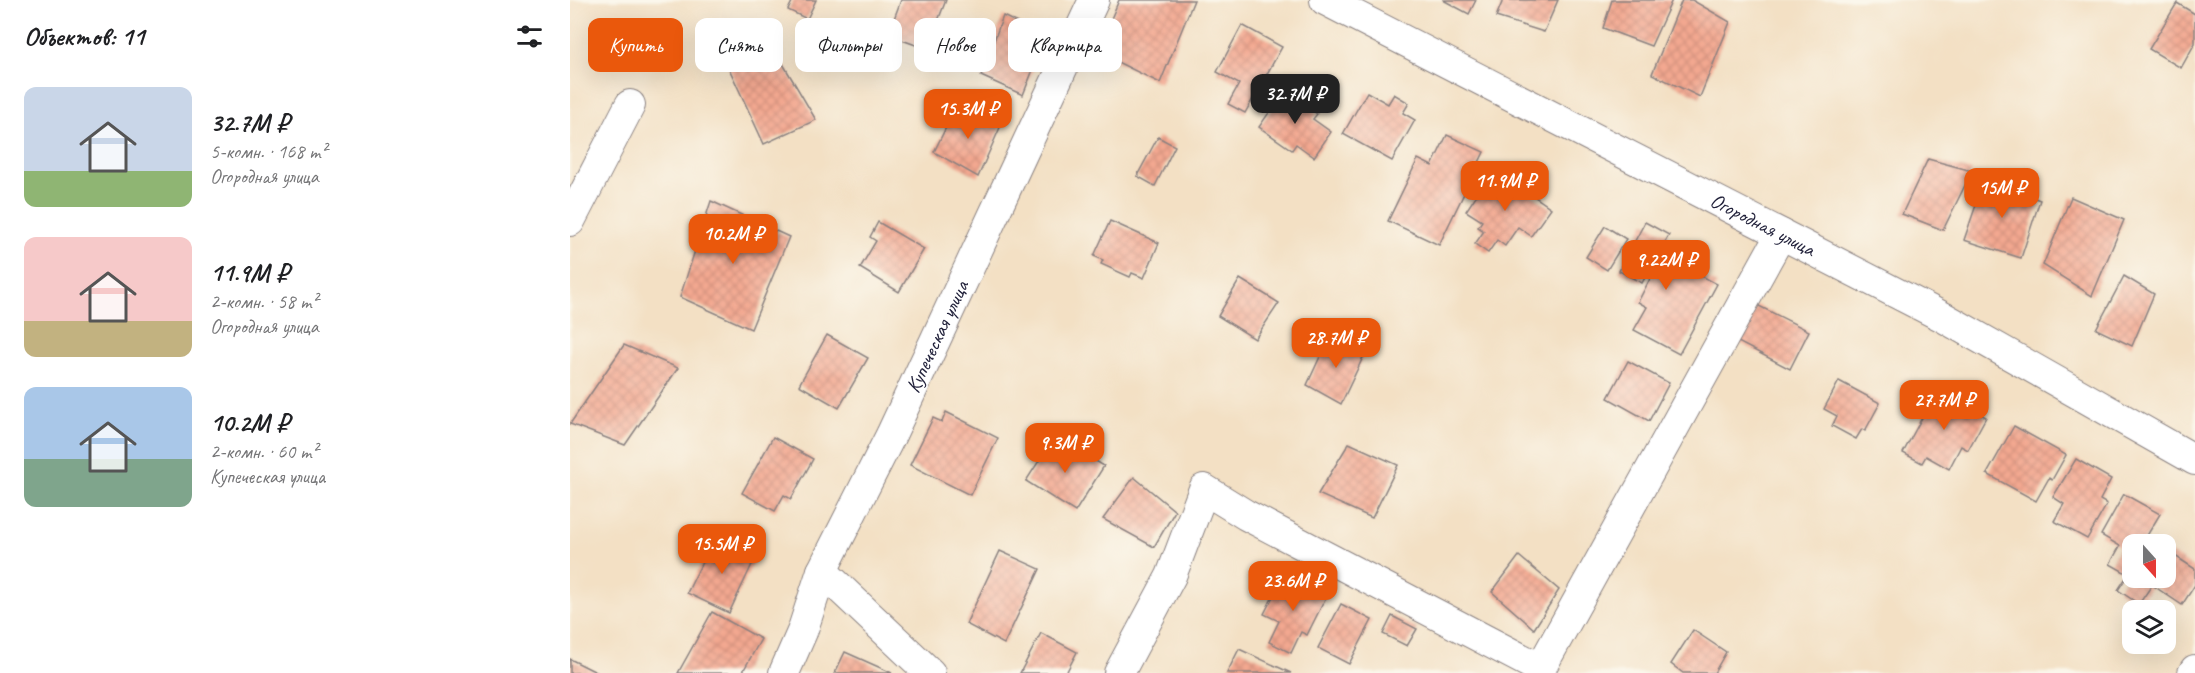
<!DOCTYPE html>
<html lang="ru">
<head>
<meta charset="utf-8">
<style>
	:root { --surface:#fff; --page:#f6f6f6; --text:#202124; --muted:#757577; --accent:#ea580c }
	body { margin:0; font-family:Caveat,sans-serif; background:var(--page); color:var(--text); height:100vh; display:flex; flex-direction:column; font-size:22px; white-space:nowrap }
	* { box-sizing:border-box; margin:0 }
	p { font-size:20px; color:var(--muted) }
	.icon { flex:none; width:33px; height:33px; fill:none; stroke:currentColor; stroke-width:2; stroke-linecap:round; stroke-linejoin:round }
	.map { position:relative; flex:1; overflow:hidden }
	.details { display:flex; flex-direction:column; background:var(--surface); width:570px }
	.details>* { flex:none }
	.banner { position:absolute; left:18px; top:18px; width:570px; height:54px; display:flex; gap:12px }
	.needle { width:39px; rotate:159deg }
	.fabs { position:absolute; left:1552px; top:534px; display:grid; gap:12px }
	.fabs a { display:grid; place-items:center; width:54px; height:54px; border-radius:12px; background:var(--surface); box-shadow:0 6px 24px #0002; font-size:30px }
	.price { position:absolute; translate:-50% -51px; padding:0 14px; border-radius:12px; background:var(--accent); color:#fff; font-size:20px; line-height:39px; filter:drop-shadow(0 2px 3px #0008) }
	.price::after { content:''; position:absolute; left:50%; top:36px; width:18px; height:14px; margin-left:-9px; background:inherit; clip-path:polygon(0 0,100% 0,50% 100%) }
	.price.on { background:#222; color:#fff }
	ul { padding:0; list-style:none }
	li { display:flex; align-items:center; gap:18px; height:150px; padding:0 24px }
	li span { display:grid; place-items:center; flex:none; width:168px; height:120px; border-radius:12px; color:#555 }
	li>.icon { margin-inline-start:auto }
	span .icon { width:72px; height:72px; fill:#fffc; stroke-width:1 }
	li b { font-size:26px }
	h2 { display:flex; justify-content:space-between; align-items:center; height:72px; padding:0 24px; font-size:26px }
	.chip { padding:0 21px; border-radius:12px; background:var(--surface); box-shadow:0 6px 24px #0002; font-size:21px; line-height:54px }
	.chip.on { background:var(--accent); color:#fff }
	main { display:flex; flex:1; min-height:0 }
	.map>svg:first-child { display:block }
	.building { fill:url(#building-cross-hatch) }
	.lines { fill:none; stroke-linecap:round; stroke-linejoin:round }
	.minor-casing { stroke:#8a8180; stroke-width:32 }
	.minor { stroke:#fff; stroke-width:30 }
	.labels { text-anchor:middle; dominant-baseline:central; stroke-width:4.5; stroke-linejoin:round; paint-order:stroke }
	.street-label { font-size:21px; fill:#22223b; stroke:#fbf7ec }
</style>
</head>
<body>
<main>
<section class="details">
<h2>Объектов: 11<svg class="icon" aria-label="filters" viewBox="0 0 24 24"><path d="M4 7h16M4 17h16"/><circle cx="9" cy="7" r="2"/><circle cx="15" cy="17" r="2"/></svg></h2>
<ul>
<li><span style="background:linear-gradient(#c9d6e8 70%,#8fb573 0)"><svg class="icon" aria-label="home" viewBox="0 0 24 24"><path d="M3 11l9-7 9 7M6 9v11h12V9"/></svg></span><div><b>32.7M ₽</b><p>5-комн. · 168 m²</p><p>Огородная улица</p></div></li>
<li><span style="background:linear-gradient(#f6c9c9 70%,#c2b280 0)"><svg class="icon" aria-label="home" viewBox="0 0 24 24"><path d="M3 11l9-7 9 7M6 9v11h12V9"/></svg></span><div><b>11.9M ₽</b><p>2-комн. · 58 m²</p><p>Огородная улица</p></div></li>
<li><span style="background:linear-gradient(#a9c7e8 60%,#7fa58c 0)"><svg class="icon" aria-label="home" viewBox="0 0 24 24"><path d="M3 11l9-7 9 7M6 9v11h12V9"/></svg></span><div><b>10.2M ₽</b><p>2-комн. · 60 m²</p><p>Купеческая улица</p></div></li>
</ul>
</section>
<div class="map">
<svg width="1625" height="673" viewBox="0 0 1625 673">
	<defs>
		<pattern id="building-cross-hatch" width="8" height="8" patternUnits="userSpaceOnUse" patternTransform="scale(1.5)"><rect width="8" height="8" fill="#f3a890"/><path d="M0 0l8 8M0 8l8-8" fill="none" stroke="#d0907d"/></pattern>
	</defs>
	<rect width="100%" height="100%" fill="#fbf7ec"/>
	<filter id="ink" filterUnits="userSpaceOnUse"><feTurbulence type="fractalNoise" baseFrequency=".0167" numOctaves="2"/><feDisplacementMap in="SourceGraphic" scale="12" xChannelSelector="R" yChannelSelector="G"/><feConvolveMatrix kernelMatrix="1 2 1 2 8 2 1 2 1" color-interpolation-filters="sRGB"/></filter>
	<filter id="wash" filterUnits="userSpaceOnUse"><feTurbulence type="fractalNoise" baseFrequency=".008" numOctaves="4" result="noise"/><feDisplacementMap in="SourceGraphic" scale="24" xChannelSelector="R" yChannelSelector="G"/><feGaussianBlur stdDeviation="1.35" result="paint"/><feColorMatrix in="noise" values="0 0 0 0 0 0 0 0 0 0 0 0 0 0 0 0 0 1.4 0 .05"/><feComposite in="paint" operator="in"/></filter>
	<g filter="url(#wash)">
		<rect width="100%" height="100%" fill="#f3e0c4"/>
		<g id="blocks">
			<!-- building -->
			<g class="building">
				<polygon points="223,0 246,0 237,19 218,10"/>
				<polygon points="331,0 376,0 357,49 318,35"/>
				<polygon points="549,0 624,0 590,83 527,52"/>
				<polygon points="873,0 906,0 899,14"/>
				<polygon points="933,0 988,0 974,32 926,17"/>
				<polygon points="1042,0 1102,0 1081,46 1033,28"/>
				<polygon points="1112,0 1122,0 1160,22 1130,97 1082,74"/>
				<polygon points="1607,3 1625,14 1625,43 1611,68 1579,49"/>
				<polygon points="433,16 476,37 453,95 411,76"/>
				<polygon points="672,25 712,47 675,113 658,104 669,84 647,72"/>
				<polygon points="199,40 246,120 194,144 157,64"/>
				<polygon points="714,91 747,114 743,119 761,132 744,157 726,144 722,150 689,127"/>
				<polygon points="797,92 818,104 824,94 839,103 833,113 845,120 822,161 773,134"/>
				<polygon points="387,105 432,123 408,177 364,152"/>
				<polygon points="877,135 914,152 869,245 818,221 848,159 862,166"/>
				<polygon points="588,137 605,146 585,186 567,176"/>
				<polygon points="1358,159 1402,171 1373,230 1332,214"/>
				<polygon points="919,176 934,187 939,179 981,208 961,236 948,227 935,246 927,240 918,253 905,244 914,231 908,227 912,221 896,211"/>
				<polygon points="1415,179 1470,200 1451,258 1394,240"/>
				<polygon points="1501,197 1554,220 1522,296 1473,265"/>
				<polygon points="141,201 219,237 181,329 110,297"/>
				<polygon points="540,221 589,243 574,278 562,273 560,277 531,264 533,260 524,256"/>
				<polygon points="308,222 354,249 329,292 290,268 306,241 300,237"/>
				<polygon points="1075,222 1099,235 1089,253 1147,284 1109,354 1064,330 1077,307 1068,302 1085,269 1081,267 1072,283 1049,271"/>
				<polygon points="1035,226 1056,239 1037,270 1016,257"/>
				<polygon points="1554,276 1584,294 1562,346 1526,329"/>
				<polygon points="670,279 709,303 685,339 648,316"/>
				<polygon points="1187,305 1239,331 1220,369 1168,342"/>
				<polygon points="761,333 795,353 771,404 737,385"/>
				<polygon points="257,335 298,358 269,408 229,385"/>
				<polygon points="54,345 108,368 55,445 0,424"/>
				<polygon points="1058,361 1099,383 1079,421 1038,398"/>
				<polygon points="1269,381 1310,403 1295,431 1292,429 1286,439 1262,426 1267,416 1254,409"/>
				<polygon points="1367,390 1416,417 1398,450 1391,446 1379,469 1356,456 1352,463 1333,453"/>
				<polygon points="376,412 428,438 400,495 340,465 363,418 372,422"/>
				<polygon points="1444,426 1496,455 1482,480 1479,478 1466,501 1417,474"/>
				<polygon points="485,436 534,466 505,512 456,481"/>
				<polygon points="203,437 243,459 221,499 214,495 205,511 172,493"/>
				<polygon points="779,443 828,465 802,518 748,494"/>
				<polygon points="1506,459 1541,479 1530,500 1537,504 1517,539 1484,521 1494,504 1483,497"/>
				<polygon points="564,477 605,511 584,547 533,519"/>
				<polygon points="1554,494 1590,514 1572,544 1563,544 1563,560 1556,573 1540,564 1550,546 1531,535"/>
				<polygon points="158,540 187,554 159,613 117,593 141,544 153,550"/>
				<polygon points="1596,550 1625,569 1625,585 1612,605 1582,585 1569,604 1548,590 1563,567 1563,578 1596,578"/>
				<polygon points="430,551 470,569 434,644 396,624"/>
				<polygon points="949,556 989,590 964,629 922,592"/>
				<polygon points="714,575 756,597 737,635 731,632 721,653 699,642 709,621 694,614"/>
				<polygon points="771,604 802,620 779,664 748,648"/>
				<polygon points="142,612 191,639 172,673 108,673"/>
				<polygon points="822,616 847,629 837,646 813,634"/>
				<polygon points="1123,630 1156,652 1144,673 1113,673 1101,664"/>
				<polygon points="471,633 507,652 496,673 450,673"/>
				<polygon points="669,649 721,673 657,673"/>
				<polygon points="275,652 322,673 265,673"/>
				<polygon points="0,659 28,673 0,673"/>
			</g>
		</g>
	</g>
	<g filter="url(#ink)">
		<use href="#blocks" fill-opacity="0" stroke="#8a8180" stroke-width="1.5"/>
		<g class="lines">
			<defs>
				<g id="minor">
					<path id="s1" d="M 755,0 L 1373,317 L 1625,460"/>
					<polyline points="0,221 60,105"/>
					<polyline points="252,571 360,673"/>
					<path id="s2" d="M 214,673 L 232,632 L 252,571 L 321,435 L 524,0"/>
					<polyline points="549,673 601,576 634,489 676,515 971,669"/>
					<polyline points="968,673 1211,234"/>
					<polyline points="1623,673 1625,670"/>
				</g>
			</defs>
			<!-- minor casing -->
			<use href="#minor" class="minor-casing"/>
			<!-- minor -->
			<use href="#minor" class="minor"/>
		</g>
	</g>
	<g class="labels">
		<!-- street labels -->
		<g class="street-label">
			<text stroke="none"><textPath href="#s1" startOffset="492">Огородная улица</textPath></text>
			<text stroke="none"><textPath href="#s2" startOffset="370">Купеческая улица</textPath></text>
		</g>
	</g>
</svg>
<div class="fabs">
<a><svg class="needle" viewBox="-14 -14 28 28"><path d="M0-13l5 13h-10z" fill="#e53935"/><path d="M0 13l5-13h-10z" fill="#757577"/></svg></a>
<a><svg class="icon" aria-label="layers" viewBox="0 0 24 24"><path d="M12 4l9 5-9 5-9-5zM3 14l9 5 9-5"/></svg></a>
</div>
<b class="price on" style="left:725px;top:125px">32.7M ₽</b>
<b class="price" style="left:398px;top:140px">15.3M ₽</b>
<b class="price" style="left:935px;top:212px">11.9M ₽</b>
<b class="price" style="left:1432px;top:219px">15M ₽</b>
<b class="price" style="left:163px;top:265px">10.2M ₽</b>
<b class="price" style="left:1096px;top:291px">9.22M ₽</b>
<b class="price" style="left:766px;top:369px">28.7M ₽</b>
<b class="price" style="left:1374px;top:431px">27.7M ₽</b>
<b class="price" style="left:495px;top:474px">9.3M ₽</b>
<b class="price" style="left:152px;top:575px">15.5M ₽</b>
<b class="price" style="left:723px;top:612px">23.6M ₽</b>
<div class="banner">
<a class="chip on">Купить</a>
<a class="chip">Снять</a>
<a class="chip">Фильтры</a>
<a class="chip">Новое</a>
<a class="chip">Квартира</a>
</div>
</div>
</main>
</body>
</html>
